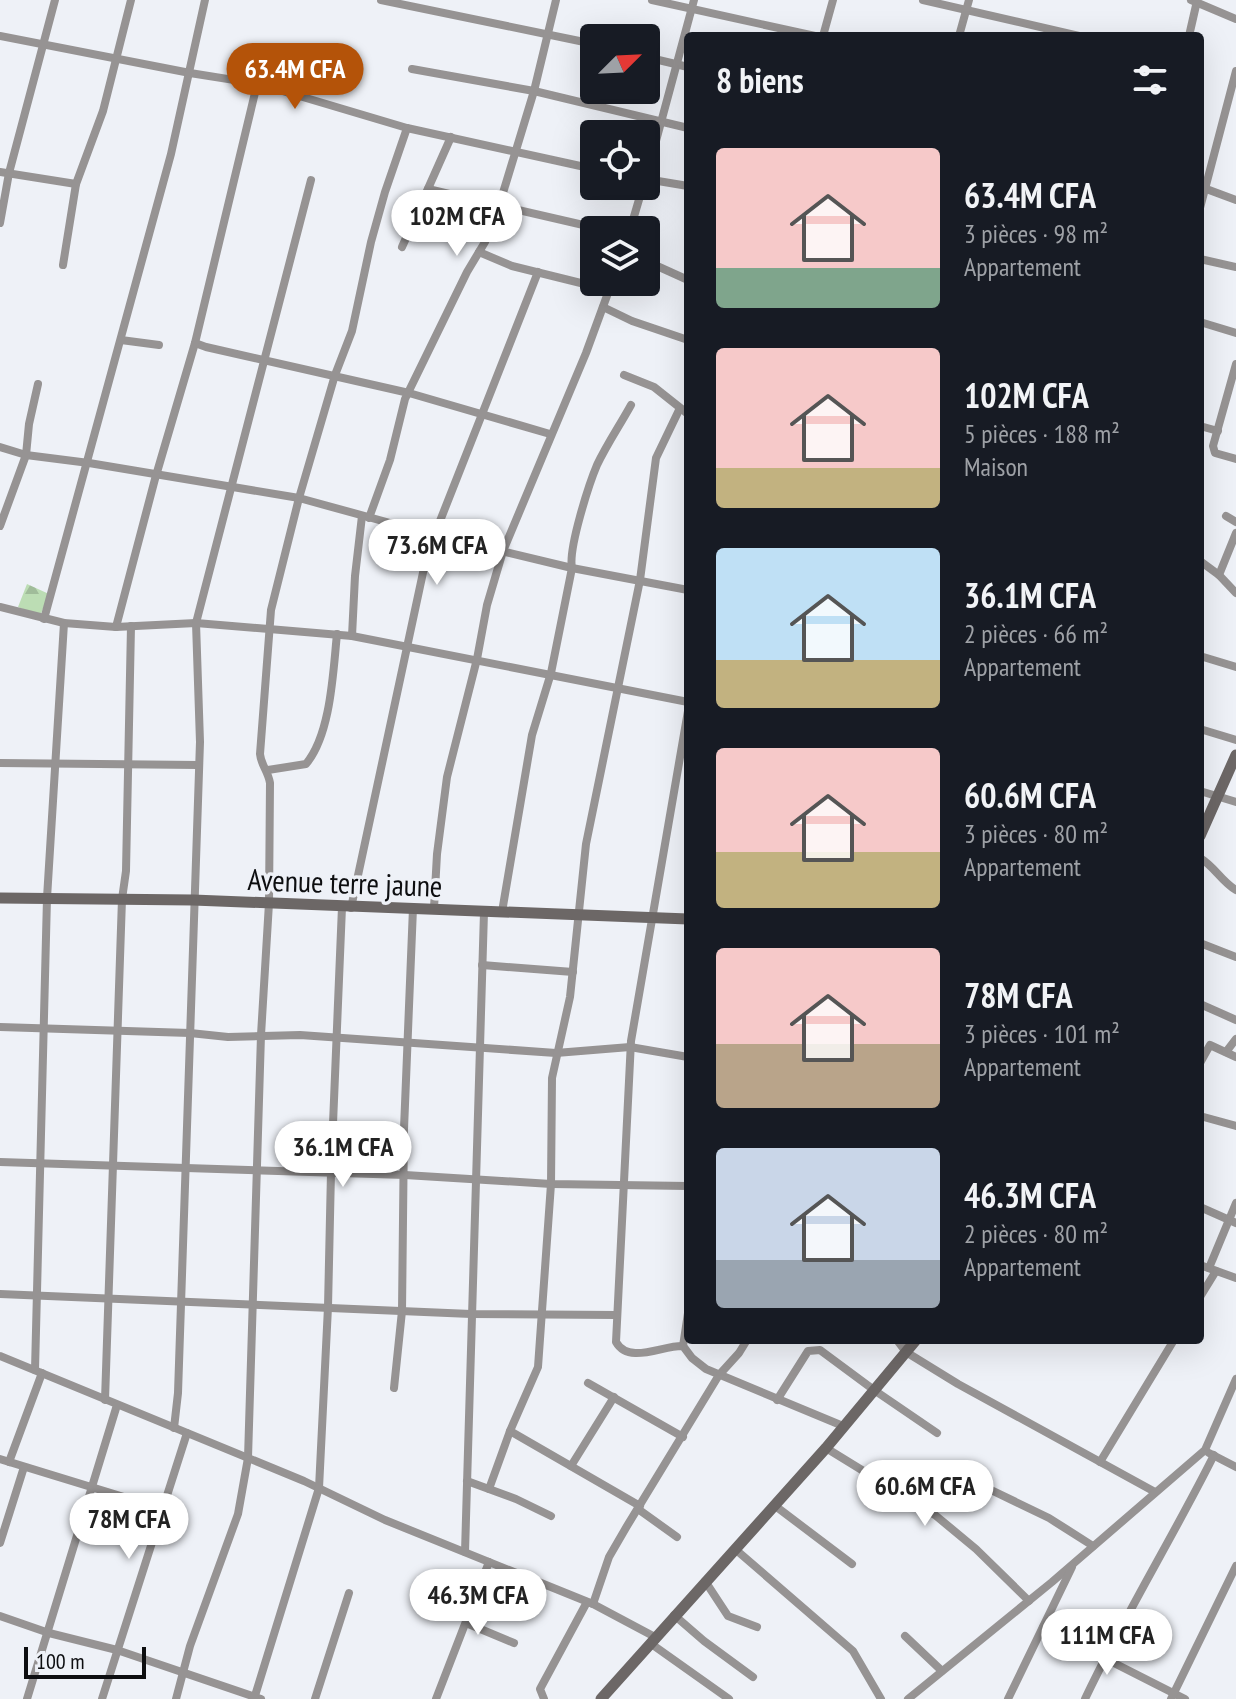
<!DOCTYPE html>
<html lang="fr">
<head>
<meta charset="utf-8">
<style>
	:root { --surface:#171b24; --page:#20242c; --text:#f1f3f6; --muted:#9ea1a6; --accent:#b45309 }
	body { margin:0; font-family:"PT Sans Narrow",sans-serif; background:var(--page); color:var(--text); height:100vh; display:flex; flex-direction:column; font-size:30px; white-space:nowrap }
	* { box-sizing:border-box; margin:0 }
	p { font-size:26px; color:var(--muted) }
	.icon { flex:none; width:44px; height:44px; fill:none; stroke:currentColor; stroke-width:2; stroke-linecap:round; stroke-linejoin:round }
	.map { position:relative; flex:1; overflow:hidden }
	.details { position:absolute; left:684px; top:32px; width:520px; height:1312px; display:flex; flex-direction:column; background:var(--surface); border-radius:8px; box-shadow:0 8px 32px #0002 }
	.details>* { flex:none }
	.needle { width:52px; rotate:66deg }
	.buttons { position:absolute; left:580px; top:24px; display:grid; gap:16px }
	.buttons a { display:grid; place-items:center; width:80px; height:80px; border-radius:8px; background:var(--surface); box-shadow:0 8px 32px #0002; font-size:40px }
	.scale { position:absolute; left:24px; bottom:20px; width:122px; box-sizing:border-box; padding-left:8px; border:4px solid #0d0e10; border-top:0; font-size:22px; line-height:28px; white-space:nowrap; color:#0d0e10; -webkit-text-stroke:6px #eef1f7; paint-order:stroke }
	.price { position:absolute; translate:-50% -68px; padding:0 18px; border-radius:28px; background:#fff; color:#222; font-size:26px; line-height:52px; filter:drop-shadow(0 2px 4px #0008) }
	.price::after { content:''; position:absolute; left:50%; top:48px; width:24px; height:18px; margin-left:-12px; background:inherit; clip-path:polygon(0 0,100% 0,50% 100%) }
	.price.on { background:var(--accent); color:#fff }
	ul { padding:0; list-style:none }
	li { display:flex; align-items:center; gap:24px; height:200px; padding:0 32px }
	li span { display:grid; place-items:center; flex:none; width:224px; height:160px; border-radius:8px; color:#555 }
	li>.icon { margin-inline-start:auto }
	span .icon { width:96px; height:96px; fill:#fffc; stroke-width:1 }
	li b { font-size:34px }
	h2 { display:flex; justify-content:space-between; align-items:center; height:96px; padding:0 32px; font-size:34px }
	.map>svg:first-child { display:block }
	.forest { fill:url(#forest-firs) }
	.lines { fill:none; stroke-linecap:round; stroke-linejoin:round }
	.street { stroke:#969393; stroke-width:8 }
	.secondary { stroke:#6c6766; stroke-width:11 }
	.labels { text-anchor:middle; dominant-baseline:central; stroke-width:7; stroke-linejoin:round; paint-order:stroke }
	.street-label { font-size:30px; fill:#0d0e10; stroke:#eef1f7 }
</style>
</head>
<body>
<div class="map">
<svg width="1236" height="1699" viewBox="0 0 1236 1699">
	<defs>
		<pattern id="forest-firs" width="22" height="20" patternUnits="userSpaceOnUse" patternTransform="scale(2)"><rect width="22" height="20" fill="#bcddb4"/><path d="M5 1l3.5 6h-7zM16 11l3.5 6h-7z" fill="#a0bc9a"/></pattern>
	</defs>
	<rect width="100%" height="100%" fill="#eef1f7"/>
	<!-- forest -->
	<polygon class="forest" points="27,584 49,594 40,616 18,607"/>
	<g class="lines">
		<!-- street -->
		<g class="street">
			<polyline points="381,0 594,44"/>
			<polyline points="652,0 815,36"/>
			<polyline points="923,0 1079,36"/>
			<polyline points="1191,0 1236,19"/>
			<polyline points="0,36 190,73 259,84 407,128 594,169"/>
			<polyline points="823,36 833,0"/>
			<polyline points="959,36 969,0"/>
			<polyline points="1189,36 1197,1"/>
			<polyline points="646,57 688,67"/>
			<polyline points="412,69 534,91 688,128"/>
			<polyline points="0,172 76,184"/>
			<polyline points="646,178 694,0"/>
			<polyline points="646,179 688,186"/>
			<polyline points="1201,187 1236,200"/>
			<polyline points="428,189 605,230"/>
			<polyline points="1200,208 1236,71"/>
			<polyline points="0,223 9,173 55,0"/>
			<polyline points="630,230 643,186"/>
			<polyline points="402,247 451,137"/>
			<polyline points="479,252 512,266 609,290"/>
			<polyline points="1200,259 1236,267"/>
			<polyline points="646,261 688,280"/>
			<polyline points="63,265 76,184 103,111 131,0"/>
			<polyline points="603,307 632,321 688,340"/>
			<polyline points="1200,322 1236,333"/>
			<polyline points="121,340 159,345"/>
			<polyline points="195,343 206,347 409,393 550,434"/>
			<polyline points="1236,364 1213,446 1215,453 1236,459"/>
			<polyline points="624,375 654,387 688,414"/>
			<polyline points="1200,426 1218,431"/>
			<polyline points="0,447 26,455 89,463 299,498 430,534 572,568 688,590"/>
			<polyline points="1226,516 1236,522"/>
			<polyline points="369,518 390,460 405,399 467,272 485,242 499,206 534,91 556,0"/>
			<polyline points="0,526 26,455 29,424 38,384"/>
			<polyline points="1200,561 1219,575 1236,533"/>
			<polyline points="1219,575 1236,593"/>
			<polyline points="0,607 64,623 116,627 196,623 352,636 688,702"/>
			<polyline points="44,619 171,154 205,0"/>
			<polyline points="116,627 155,479 195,343 265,51"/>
			<polyline points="352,636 355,576 362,516"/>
			<polyline points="1200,656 1236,667"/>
			<path d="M 688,711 L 631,1041 L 616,1342 C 629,1365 663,1345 683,1346 L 692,1358 L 706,1369 L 843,1426"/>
			<polyline points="1200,729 1236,740"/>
			<polyline points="0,763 198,765"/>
			<path d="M 268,770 L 306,764 C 331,734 333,672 337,634"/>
			<polyline points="1200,791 1236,802"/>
			<path d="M 1200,858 C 1214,866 1222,882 1236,890"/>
			<polyline points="351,908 427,554 538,272"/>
			<polyline points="434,908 437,854 447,777 477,659 487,605 503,551 586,353 612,282"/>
			<path d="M 502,912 L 532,735 L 551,673 L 572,568 C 568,549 589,484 597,465 C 607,444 620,425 631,405"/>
			<polyline points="1200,943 1236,957"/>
			<polyline points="482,965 573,972"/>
			<polyline points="1200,1004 1236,1020"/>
			<polyline points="0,1027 190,1033 228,1037 300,1035 556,1053 630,1047 688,1057"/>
			<polyline points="1226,1052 1236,1039"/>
			<polyline points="1200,1063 1210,1045 1236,1057"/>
			<polyline points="1200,1116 1236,1126"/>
			<polyline points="0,1162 405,1175 551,1184 688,1186"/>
			<polyline points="1200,1207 1236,1223"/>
			<polyline points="1200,1265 1236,1278"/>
			<polyline points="1209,1268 1236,1203"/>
			<polyline points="0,1294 471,1314 616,1315"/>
			<polyline points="1200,1297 1216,1271"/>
			<polyline points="897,1340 906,1352 958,1384 1155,1492"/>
			<polyline points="683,1346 688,1313"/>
			<polyline points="0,1356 304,1481 385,1520 593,1604 655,1637"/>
			<polyline points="35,1370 47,898 64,623"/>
			<polyline points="588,1383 683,1437"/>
			<polyline points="394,1388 402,1311 404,1129 413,908"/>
			<polyline points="105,1400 122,899 126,871 131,626"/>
			<polyline points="777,1400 808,1351 820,1350 874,1390 937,1433"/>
			<polyline points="174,1428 178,1393 200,742 196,623 311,180"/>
			<polyline points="510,1431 640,1506"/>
			<polyline points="826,1448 935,1515 976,1549 1029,1601"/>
			<polyline points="1209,1453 1236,1467"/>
			<polyline points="0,1459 163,1509"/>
			<polyline points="9,1462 42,1373"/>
			<polyline points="1100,1462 1174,1340"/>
			<polyline points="571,1466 614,1397"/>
			<polyline points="964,1477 1049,1518 1093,1546"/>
			<polyline points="467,1481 516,1499 551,1516"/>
			<polyline points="489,1489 510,1431 538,1367 551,1184 552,1078 570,997 586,844 640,580 656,458 680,408"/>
			<polyline points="774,1505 852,1564"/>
			<polyline points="638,1509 677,1537"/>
			<polyline points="0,1543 24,1467"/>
			<polyline points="735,1549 853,1651 881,1699"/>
			<polyline points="465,1552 484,912"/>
			<polyline points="705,1581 728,1616 757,1627"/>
			<polyline points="593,1604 609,1557 627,1526 719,1375 739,1353 747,1340"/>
			<polyline points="674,1615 704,1641 753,1677"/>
			<polyline points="0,1616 49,1633 117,1650 261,1699"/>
			<polyline points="466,1623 514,1643"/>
			<polyline points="1043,1627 1185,1699"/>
			<polyline points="905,1636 942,1671"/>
			<polyline points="650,1643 729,1699"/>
			<polyline points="27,1699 117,1405"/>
			<polyline points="102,1699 187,1433"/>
			<path d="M 176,1699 L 190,1646 L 238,1514 L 248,1458 L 261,1035 L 269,903 L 270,783 C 268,771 261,765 260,754 L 271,610 L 299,498 L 335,375 L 352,331 L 371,242 L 385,192 L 407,128"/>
			<polyline points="254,1699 319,1488 328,1307 331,1172 342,907"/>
			<polyline points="315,1699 349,1593"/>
			<polyline points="436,1699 489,1562"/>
			<polyline points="544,1699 540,1689 587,1602"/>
			<polyline points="908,1699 1052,1582 1205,1450 1236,1379"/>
			<polyline points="1008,1699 1072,1567"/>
			<path d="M 1085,1699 C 1124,1616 1173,1537 1214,1455"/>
			<polyline points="1171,1699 1236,1566"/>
		</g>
		<!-- secondary -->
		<g class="secondary">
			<polyline points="1200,836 1236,755"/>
			<polyline points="0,898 193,900 688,919"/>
			<polyline points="601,1699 826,1448 916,1340"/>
		</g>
	</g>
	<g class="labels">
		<!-- street labels -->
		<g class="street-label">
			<text transform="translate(345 882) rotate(2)">Avenue terre jaune</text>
		</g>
	</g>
</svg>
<div class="buttons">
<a><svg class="needle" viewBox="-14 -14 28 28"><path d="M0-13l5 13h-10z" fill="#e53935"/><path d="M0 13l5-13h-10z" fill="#9ea1a6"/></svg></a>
<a><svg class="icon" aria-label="locate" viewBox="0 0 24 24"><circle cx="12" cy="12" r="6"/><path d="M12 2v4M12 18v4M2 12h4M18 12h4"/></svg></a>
<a><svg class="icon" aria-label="layers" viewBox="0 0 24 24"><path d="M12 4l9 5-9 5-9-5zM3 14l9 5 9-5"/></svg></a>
</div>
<div class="scale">100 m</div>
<b class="price on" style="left:295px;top:111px">63.4M CFA</b>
<b class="price" style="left:457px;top:258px">102M CFA</b>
<b class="price" style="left:437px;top:587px">73.6M CFA</b>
<b class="price" style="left:343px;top:1189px">36.1M CFA</b>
<b class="price" style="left:925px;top:1528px">60.6M CFA</b>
<b class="price" style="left:129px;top:1561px">78M CFA</b>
<b class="price" style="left:478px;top:1637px">46.3M CFA</b>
<b class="price" style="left:1107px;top:1677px">111M CFA</b>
<section class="details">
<h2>8 biens<svg class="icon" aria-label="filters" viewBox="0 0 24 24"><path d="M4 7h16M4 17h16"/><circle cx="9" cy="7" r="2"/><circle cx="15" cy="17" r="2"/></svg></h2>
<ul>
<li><span style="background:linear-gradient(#f6c9c9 75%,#7fa58c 0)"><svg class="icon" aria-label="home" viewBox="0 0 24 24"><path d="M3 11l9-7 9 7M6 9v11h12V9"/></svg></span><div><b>63.4M CFA</b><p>3 pièces · 98 m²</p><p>Appartement</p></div></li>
<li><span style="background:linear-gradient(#f6c9c9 75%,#c2b280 0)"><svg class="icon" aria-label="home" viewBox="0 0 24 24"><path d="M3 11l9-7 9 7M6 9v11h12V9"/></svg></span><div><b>102M CFA</b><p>5 pièces · 188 m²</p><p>Maison</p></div></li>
<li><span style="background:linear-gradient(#bfe0f5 70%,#c2b280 0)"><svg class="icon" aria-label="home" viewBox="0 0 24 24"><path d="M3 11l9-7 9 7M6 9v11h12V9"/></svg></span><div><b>36.1M CFA</b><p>2 pièces · 66 m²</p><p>Appartement</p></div></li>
<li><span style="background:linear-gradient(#f6c9c9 65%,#c2b280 0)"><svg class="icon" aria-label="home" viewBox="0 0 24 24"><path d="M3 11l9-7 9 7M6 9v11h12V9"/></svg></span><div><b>60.6M CFA</b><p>3 pièces · 80 m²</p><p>Appartement</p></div></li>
<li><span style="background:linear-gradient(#f6c9c9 60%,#b9a48a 0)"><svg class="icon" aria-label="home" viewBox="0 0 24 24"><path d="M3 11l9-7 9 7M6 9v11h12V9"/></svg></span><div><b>78M CFA</b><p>3 pièces · 101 m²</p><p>Appartement</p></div></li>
<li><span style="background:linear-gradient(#c9d6e8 70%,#9aa5b1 0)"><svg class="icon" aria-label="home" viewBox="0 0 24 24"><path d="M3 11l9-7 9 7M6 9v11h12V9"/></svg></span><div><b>46.3M CFA</b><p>2 pièces · 80 m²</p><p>Appartement</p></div></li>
</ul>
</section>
</div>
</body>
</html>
